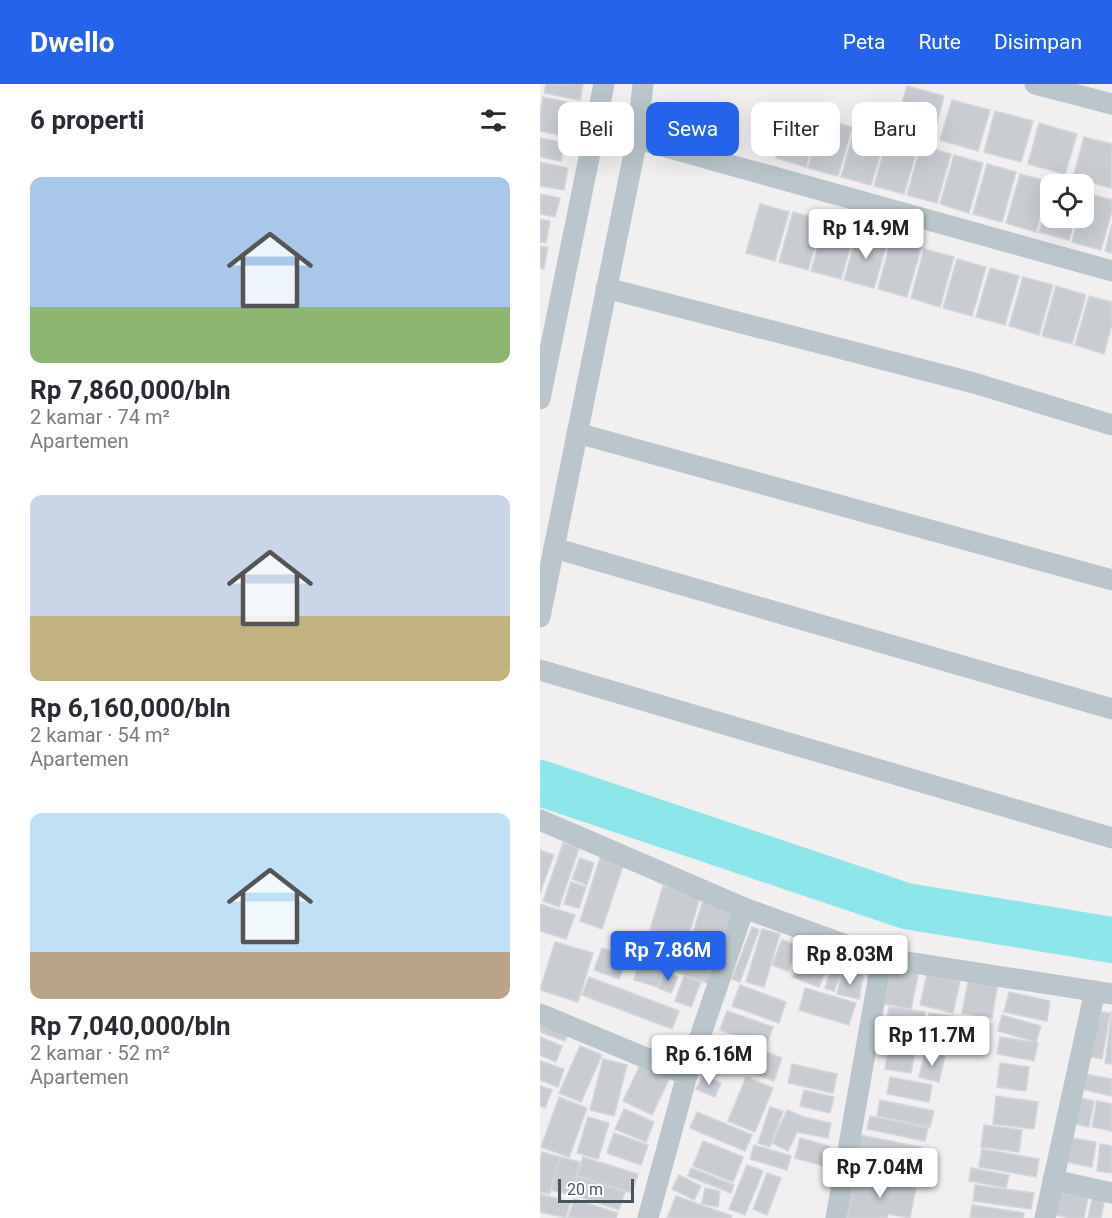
<!DOCTYPE html>
<html lang="id">
<head>
<meta charset="utf-8">
<style>
	:root { --surface:#fff; --page:#f2f2f3; --text:#2b2b33; --muted:#7c7c81; --accent:#2563eb }
	body { margin:0; font-family:Roboto,sans-serif; background:var(--page); color:var(--text); height:100vh; display:flex; flex-direction:column; font-size:22px; white-space:nowrap }
	* { box-sizing:border-box; margin:0 }
	p { font-size:20px; color:var(--muted) }
	.icon { flex:none; width:33px; height:33px; fill:none; stroke:currentColor; stroke-width:2; stroke-linecap:round; stroke-linejoin:round }
	.map { position:relative; flex:1; overflow:hidden }
	.drawer { display:flex; flex-direction:column; background:var(--surface); width:540px }
	.drawer>* { flex:none }
	.hud { position:absolute; left:18px; top:18px; width:464px; height:54px; display:flex; gap:12px }
	.controls { position:absolute; left:500px; top:90px; display:grid; gap:12px }
	.controls a { display:grid; place-items:center; width:54px; height:54px; border-radius:12px; background:var(--surface); box-shadow:0 6px 24px #0002; font-size:30px }
	.scale { position:absolute; left:18px; bottom:15px; width:76px; box-sizing:border-box; padding-left:6px; border:3px solid #47565c; border-top:0; font-size:16px; line-height:21px; white-space:nowrap; color:#47565c; -webkit-text-stroke:4px #fff; paint-order:stroke }
	.price { position:absolute; translate:-50% -51px; padding:0 14px; border-radius:6px; background:#fff; color:#222; font-size:20px; line-height:39px; filter:drop-shadow(0 2px 3px #0008) }
	.price::after { content:''; position:absolute; left:50%; top:36px; width:18px; height:14px; margin-left:-9px; background:inherit; clip-path:polygon(0 0,100% 0,50% 100%) }
	.price.on { background:var(--accent); color:#fff }
	ul { padding:0; list-style:none }
	li { display:grid; align-content:center; gap:12px; height:318px; padding:0 30px }
	li span { display:grid; place-items:center; height:186px; border-radius:12px; color:#555 }
	li>.icon { margin-inline-start:auto }
	span .icon { width:108px; height:108px; fill:#fffc; stroke-width:1 }
	li b { font-size:26px }
	h2 { display:flex; justify-content:space-between; align-items:center; height:72px; padding:0 30px; font-size:26px }
	.pill { padding:0 21px; border-radius:12px; background:var(--surface); box-shadow:0 6px 24px #0002; font-size:21px; line-height:54px }
	.pill.on { background:var(--accent); color:#fff }
	header { display:flex; align-items:center; gap:36px; box-sizing:border-box; height:84px; padding:0 30px; background:var(--accent); color:#fff }
	header strong { font-size:28px }
	nav { display:flex; gap:33px; margin-inline-start:auto; font-size:21px }
	main { display:flex; flex:1; min-height:0 }
	.map>svg:first-child { display:block }
	.lines { fill:none; stroke-linecap:round; stroke-linejoin:round }
	.river { stroke:#8ce6ea; stroke-width:46 }
	.building { fill:#c9cdd1; stroke:#d3d6da; stroke-width:1.5 }
	.minor { stroke:#bac6cb; stroke-width:21 }
</style>
</head>
<body>
<header>
<strong>Dwello</strong>
<nav><a>Peta</a><a>Rute</a><a>Disimpan</a></nav>
</header>
<main>
<section class="drawer">
<h2>6 properti<svg class="icon" aria-label="filters" viewBox="0 0 24 24"><path d="M4 7h16M4 17h16"/><circle cx="9" cy="7" r="2"/><circle cx="15" cy="17" r="2"/></svg></h2>
<ul>
<li><span style="background:linear-gradient(#a9c7e8 70%,#8fb573 0)"><svg class="icon" aria-label="home" viewBox="0 0 24 24"><path d="M3 11l9-7 9 7M6 9v11h12V9"/></svg></span><div><b>Rp 7,860,000/bln</b><p>2 kamar · 74 m²</p><p>Apartemen</p></div></li>
<li><span style="background:linear-gradient(#c9d6e8 65%,#c2b280 0)"><svg class="icon" aria-label="home" viewBox="0 0 24 24"><path d="M3 11l9-7 9 7M6 9v11h12V9"/></svg></span><div><b>Rp 6,160,000/bln</b><p>2 kamar · 54 m²</p><p>Apartemen</p></div></li>
<li><span style="background:linear-gradient(#bfe0f5 75%,#b9a48a 0)"><svg class="icon" aria-label="home" viewBox="0 0 24 24"><path d="M3 11l9-7 9 7M6 9v11h12V9"/></svg></span><div><b>Rp 7,040,000/bln</b><p>2 kamar · 52 m²</p><p>Apartemen</p></div></li>
</ul>
</section>
<div class="map">
<svg width="572" height="1134" viewBox="0 0 572 1134">
	<rect width="100%" height="100%" fill="#f1efef"/>
	<g class="lines">
		<!-- river -->
		<polyline class="river" points="0,699 366,822 572,856"/>
	</g>
	<!-- building -->
	<g class="building">
		<polygon points="6,0 43,0 40,16 4,9"/>
		<polygon points="367,2 404,12 393,53 355,43"/>
		<polygon points="3,13 36,20 29,53 0,47 0,28"/>
		<polygon points="412,16 450,26 438,67 400,56"/>
		<polygon points="250,25 279,33 266,83 236,74"/>
		<polygon points="455,27 493,37 481,78 444,68"/>
		<polygon points="282,35 312,43 298,92 268,84"/>
		<polygon points="499,39 537,50 525,90 488,80"/>
		<polygon points="315,44 345,52 331,101 301,93"/>
		<polygon points="348,53 378,61 364,110 334,102"/>
		<polygon points="544,53 572,60 571,104 533,94"/>
		<polygon points="0,54 25,59 21,77 0,73"/>
		<polygon points="381,61 411,70 397,119 367,111"/>
		<polygon points="414,71 443,79 429,129 400,120"/>
		<polygon points="0,78 28,84 24,106 0,102"/>
		<polygon points="447,80 476,88 462,138 433,130"/>
		<polygon points="480,90 510,98 496,148 466,139"/>
		<polygon points="545,109 572,116 572,127 561,166 532,158 538,134 543,134"/>
		<polygon points="0,110 20,114 15,133 0,130"/>
		<polygon points="510,110 510,134 535,134 529,156 499,148"/>
		<polygon points="220,120 249,128 235,177 206,169"/>
		<polygon points="253,128 282,136 268,186 239,178"/>
		<polygon points="0,135 10,137 6,159 0,158"/>
		<polygon points="285,138 315,146 301,195 271,187"/>
		<polygon points="572,140 572,169 565,167"/>
		<polygon points="318,147 348,155 334,204 304,196"/>
		<polygon points="351,156 381,164 367,213 338,205"/>
		<polygon points="0,162 8,163 4,185 0,184"/>
		<polygon points="384,165 414,173 400,223 371,214"/>
		<polygon points="417,175 446,183 432,232 403,224"/>
		<polygon points="450,184 479,192 465,241 436,233"/>
		<polygon points="483,193 513,201 499,251 469,242"/>
		<polygon points="516,202 546,211 532,260 502,252"/>
		<polygon points="549,212 572,218 572,240 564,270 535,261"/>
		<polygon points="23,759 39,764 19,823 3,817"/>
		<polygon points="0,766 14,771 0,809"/>
		<polygon points="61,771 84,779 62,845 40,837"/>
		<polygon points="40,774 54,779 47,801 32,795"/>
		<polygon points="31,798 46,803 39,824 24,820"/>
		<polygon points="123,802 160,813 147,857 110,846"/>
		<polygon points="163,817 192,826 173,885 144,876"/>
		<polygon points="0,820 35,831 26,855 0,847"/>
		<polygon points="212,843 219,846 200,898 192,895"/>
		<polygon points="222,845 240,850 224,903 206,898"/>
		<polygon points="242,856 257,862 248,887 232,881"/>
		<polygon points="15,858 53,869 38,918 0,906"/>
		<polygon points="265,862 291,871 279,903 253,893"/>
		<polygon points="62,864 87,873 79,895 54,886"/>
		<polygon points="297,869 307,873 294,907 285,904"/>
		<polygon points="309,869 327,875 322,892 303,886"/>
		<polygon points="101,873 125,880 118,903 94,896"/>
		<polygon points="138,876 174,888 170,900 134,887"/>
		<polygon points="352,881 379,886 371,925 344,920"/>
		<polygon points="125,887 138,893 131,909 118,904"/>
		<polygon points="302,888 323,893 319,915 297,910"/>
		<polygon points="387,890 420,897 413,929 380,921"/>
		<polygon points="144,892 161,898 151,923 135,917"/>
		<polygon points="49,893 139,927 132,945 42,911"/>
		<polygon points="429,893 458,898 452,934 422,929"/>
		<polygon points="200,901 246,918 239,939 192,922"/>
		<polygon points="265,904 316,919 309,941 259,926"/>
		<polygon points="469,908 510,917 507,937 464,928"/>
		<polygon points="349,923 385,928 382,946 346,941"/>
		<polygon points="552,926 570,929 562,975 544,972"/>
		<polygon points="572,926 572,980 565,979"/>
		<polygon points="187,927 233,943 226,962 180,946"/>
		<polygon points="389,929 417,933 415,948 387,943"/>
		<polygon points="462,931 501,942 496,958 458,947"/>
		<polygon points="0,933 30,944 25,957 0,948"/>
		<polygon points="425,934 444,936 442,954 423,952"/>
		<polygon points="371,945 411,951 409,966 369,960"/>
		<polygon points="0,953 22,962 16,978 0,971"/>
		<polygon points="460,953 498,959 494,977 457,970"/>
		<polygon points="205,960 242,974 234,997 196,982"/>
		<polygon points="349,961 375,965 371,989 345,985"/>
		<polygon points="40,962 62,971 41,1018 19,1009"/>
		<polygon points="385,968 405,972 399,998 379,993"/>
		<polygon points="104,973 133,987 112,1031 83,1017"/>
		<polygon points="63,975 87,981 74,1032 50,1026"/>
		<polygon points="0,977 24,985 18,1003 0,996"/>
		<polygon points="460,979 489,983 486,1007 457,1003"/>
		<polygon points="252,980 297,990 293,1009 248,999"/>
		<polygon points="545,990 572,995 572,1012 541,1005"/>
		<polygon points="163,991 181,999 175,1013 156,1005"/>
		<polygon points="206,993 233,1004 215,1048 188,1037"/>
		<polygon points="350,993 392,1001 389,1018 347,1010"/>
		<polygon points="0,1002 12,1006 5,1024 0,1022"/>
		<polygon points="264,1006 294,1013 290,1029 260,1022"/>
		<polygon points="456,1012 498,1018 494,1045 453,1040"/>
		<polygon points="19,1013 47,1024 29,1073 1,1063"/>
		<polygon points="541,1014 554,1017 549,1043 535,1040"/>
		<polygon points="340,1016 394,1027 390,1043 337,1032"/>
		<polygon points="557,1017 572,1020 572,1047 552,1043"/>
		<polygon points="230,1023 243,1027 230,1063 218,1059"/>
		<polygon points="84,1025 114,1038 106,1058 75,1045"/>
		<polygon points="247,1026 264,1033 291,1039 288,1054 257,1048 248,1067 232,1059"/>
		<polygon points="157,1028 212,1051 205,1067 150,1044"/>
		<polygon points="330,1032 388,1044 385,1057 327,1045"/>
		<polygon points="48,1033 69,1039 58,1075 37,1069"/>
		<polygon points="444,1041 482,1046 479,1068 441,1063"/>
		<polygon points="74,1049 108,1061 101,1081 67,1069"/>
		<polygon points="315,1050 381,1063 375,1094 309,1081"/>
		<polygon points="525,1053 556,1058 552,1083 521,1077"/>
		<polygon points="260,1054 289,1062 284,1082 255,1074"/>
		<polygon points="163,1057 203,1073 193,1098 153,1082"/>
		<polygon points="560,1060 572,1062 572,1089 557,1087"/>
		<polygon points="214,1061 251,1072 247,1086 210,1075"/>
		<polygon points="442,1065 499,1075 496,1093 439,1083"/>
		<polygon points="2,1068 20,1073 10,1110 0,1108 0,1074"/>
		<polygon points="20,1073 40,1078 31,1111 11,1106"/>
		<polygon points="43,1073 98,1090 92,1109 37,1092"/>
		<polygon points="207,1081 223,1087 205,1131 189,1125"/>
		<polygon points="151,1084 194,1101 191,1109 148,1092"/>
		<polygon points="431,1084 469,1091 466,1104 429,1097"/>
		<polygon points="227,1089 241,1094 227,1131 213,1125"/>
		<polygon points="139,1091 161,1102 154,1116 132,1105"/>
		<polygon points="37,1092 85,1108 79,1126 32,1110"/>
		<polygon points="314,1092 376,1103 370,1134 348,1130 347,1134 307,1134"/>
		<polygon points="435,1101 494,1109 491,1125 433,1117"/>
		<polygon points="165,1104 180,1107 178,1123 162,1120"/>
		<polygon points="515,1107 548,1114 544,1134 530,1134 511,1130"/>
		<polygon points="0,1110 30,1118 26,1134 0,1128"/>
		<polygon points="553,1110 565,1113 561,1134 548,1134"/>
		<polygon points="136,1112 192,1132 191,1134 127,1134"/>
		<polygon points="34,1115 78,1129 76,1134 28,1134"/>
		<polygon points="432,1121 484,1129 483,1134 430,1134"/>
	</g>
	<g class="lines">
		<!-- minor -->
		<g class="minor">
			<polyline points="495,0 572,20"/>
			<polyline points="97,55 572,187"/>
			<polyline points="66,204 434,299 572,341"/>
			<polyline points="0,315 64,0"/>
			<polyline points="37,349 572,496"/>
			<polyline points="14,464 572,625"/>
			<polyline points="0,533 97,55 103,0"/>
			<polyline points="0,586 572,754"/>
			<polyline points="0,736 204,824 342,874 572,910"/>
			<polyline points="0,930 147,991"/>
			<polyline points="513,1096 572,1109"/>
			<polyline points="108,1134 147,991 204,824"/>
			<polyline points="296,1134 342,874"/>
			<polyline points="505,1134 555,907"/>
		</g>
	</g>
</svg>
<div class="controls">
<a><svg class="icon" aria-label="locate" viewBox="0 0 24 24"><circle cx="12" cy="12" r="6"/><path d="M12 2v4M12 18v4M2 12h4M18 12h4"/></svg></a>
</div>
<div class="scale">20 m</div>
<b class="price" style="left:326px;top:176px">Rp 14.9M</b>
<b class="price on" style="left:128px;top:898px">Rp 7.86M</b>
<b class="price" style="left:310px;top:902px">Rp 8.03M</b>
<b class="price" style="left:392px;top:983px">Rp 11.7M</b>
<b class="price" style="left:169px;top:1002px">Rp 6.16M</b>
<b class="price" style="left:340px;top:1115px">Rp 7.04M</b>
<div class="hud">
<a class="pill">Beli</a>
<a class="pill on">Sewa</a>
<a class="pill">Filter</a>
<a class="pill">Baru</a>
</div>
</div>
</main>
</body>
</html>
